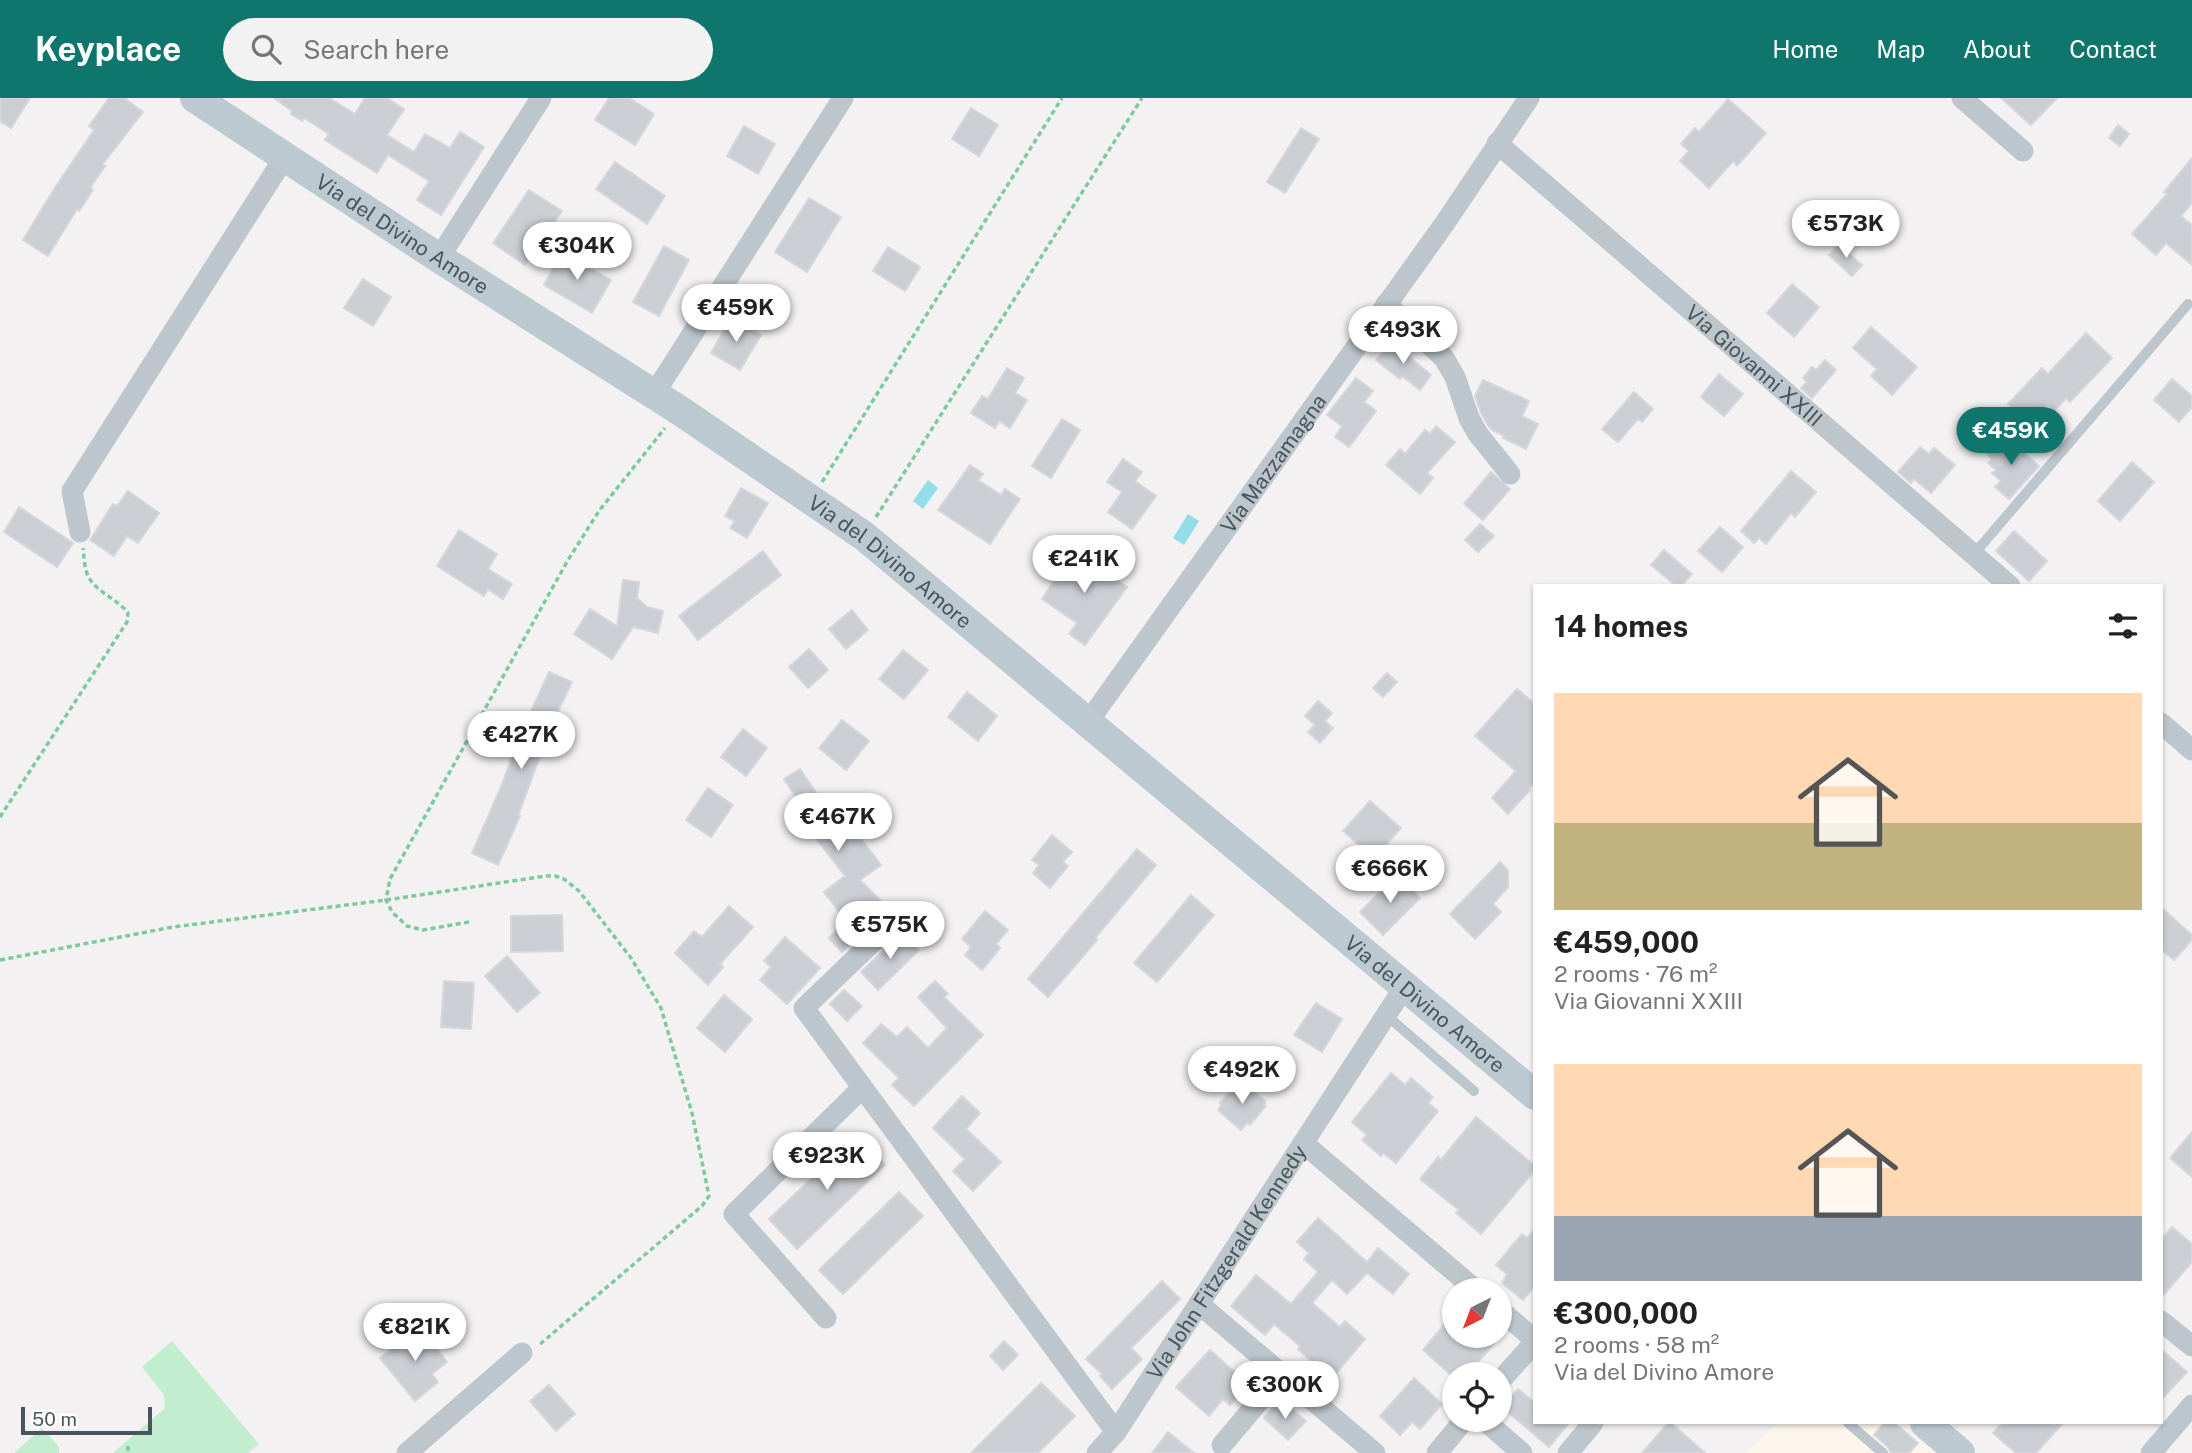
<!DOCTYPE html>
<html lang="en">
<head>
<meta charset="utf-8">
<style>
	:root { --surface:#fff; --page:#f2f2f2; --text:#222; --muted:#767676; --accent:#0f766e }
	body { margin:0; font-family:"Public Sans",sans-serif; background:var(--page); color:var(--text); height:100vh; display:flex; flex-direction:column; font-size:26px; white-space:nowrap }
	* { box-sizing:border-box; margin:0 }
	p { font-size:23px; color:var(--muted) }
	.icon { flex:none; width:38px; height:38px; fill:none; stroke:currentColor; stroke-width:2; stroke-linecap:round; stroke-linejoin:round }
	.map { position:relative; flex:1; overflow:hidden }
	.drawer { position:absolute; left:1533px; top:486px; width:630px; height:840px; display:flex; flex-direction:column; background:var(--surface); border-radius:0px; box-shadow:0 2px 5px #0004 }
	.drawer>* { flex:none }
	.needle { width:46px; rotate:222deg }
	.fabs { position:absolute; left:1442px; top:1180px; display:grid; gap:14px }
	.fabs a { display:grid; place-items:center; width:70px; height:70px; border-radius:50%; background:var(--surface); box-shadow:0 2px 5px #0004; font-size:35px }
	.scale { position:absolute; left:21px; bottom:18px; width:131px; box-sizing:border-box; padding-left:7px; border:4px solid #49555d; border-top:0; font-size:19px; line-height:24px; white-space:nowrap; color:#49555d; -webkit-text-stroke:5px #fff; paint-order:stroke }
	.price { position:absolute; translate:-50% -60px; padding:0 16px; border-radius:24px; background:#fff; color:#222; font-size:23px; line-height:46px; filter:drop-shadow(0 2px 4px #0008) }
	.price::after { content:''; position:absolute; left:50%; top:42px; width:21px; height:16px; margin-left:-10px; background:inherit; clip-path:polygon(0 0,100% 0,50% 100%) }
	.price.active { background:var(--accent); color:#fff }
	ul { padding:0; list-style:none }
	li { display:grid; align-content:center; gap:14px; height:371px; padding:0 21px }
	li span { display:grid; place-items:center; height:217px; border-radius:0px; color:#555 }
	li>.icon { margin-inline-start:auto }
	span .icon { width:126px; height:126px; fill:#fffc; stroke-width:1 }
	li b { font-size:30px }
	h2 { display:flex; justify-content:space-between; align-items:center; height:84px; padding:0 21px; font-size:30px }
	header { display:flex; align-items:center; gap:42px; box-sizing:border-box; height:98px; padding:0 35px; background:var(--accent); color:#fff }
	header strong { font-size:33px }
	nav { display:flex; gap:38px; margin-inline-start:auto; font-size:24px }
	.search { width:490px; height:63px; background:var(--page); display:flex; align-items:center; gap:18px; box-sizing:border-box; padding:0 24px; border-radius:38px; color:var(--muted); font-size:26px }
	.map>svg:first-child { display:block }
	.commercial { fill:#fcf6ec }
	.green { fill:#c2eecf }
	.water { fill:#91dee9 }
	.building { fill:#cbced3; stroke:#d5d7dc; stroke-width:2 }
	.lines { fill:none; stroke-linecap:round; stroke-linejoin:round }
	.path { stroke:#7bcb9d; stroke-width:3.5; stroke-dasharray:5 3.5; stroke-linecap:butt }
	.lane { stroke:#bdc6cd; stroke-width:10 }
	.street { stroke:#bdc6cd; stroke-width:21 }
	.secondary { stroke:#bdc9d1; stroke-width:30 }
	.labels { text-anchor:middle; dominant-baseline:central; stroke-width:7; stroke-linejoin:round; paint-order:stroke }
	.street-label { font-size:21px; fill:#49555d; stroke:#fff }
</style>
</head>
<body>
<header>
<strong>Keyplace</strong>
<div class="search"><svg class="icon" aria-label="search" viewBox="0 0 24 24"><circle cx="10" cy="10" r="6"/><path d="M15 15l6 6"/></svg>Search here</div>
<nav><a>Home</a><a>Map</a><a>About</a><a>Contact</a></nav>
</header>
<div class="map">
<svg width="2192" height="1355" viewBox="0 0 2192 1355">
	<rect width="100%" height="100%" fill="#f3f1f1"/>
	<!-- commercial -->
	<polygon class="commercial" points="1778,1325 1898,1325 1934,1355 1746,1355"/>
	<!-- green -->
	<g class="green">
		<polygon points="172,1243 259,1346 248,1355 113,1355 165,1310 164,1297 142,1269"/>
		<polygon points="42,1330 59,1349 59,1355 14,1355"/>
	</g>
	<!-- water -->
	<g class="water">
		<polygon points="928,382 938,390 923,411 913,403"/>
		<polygon points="1188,416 1199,423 1184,447 1173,440"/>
	</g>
	<!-- building -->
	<g class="building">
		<polygon points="0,0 30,0 11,30 0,23"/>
		<polygon points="109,0 124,0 143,14 103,66 105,68 90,90 93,92 79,113 77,111 48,158 23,142 56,88 94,32 89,28"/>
		<polygon points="274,0 329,0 355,16 365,0 387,0 404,11 387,37 414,54 425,36 450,50 460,34 484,49 441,117 417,102 429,83 388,57 377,75 325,42 329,36 304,20 302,23 291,16 292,13"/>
		<polygon points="609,0 629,0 654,16 635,47 595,22"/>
		<polygon points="2001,0 2057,0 2031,27"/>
		<polygon points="1728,1 1766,35 1737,68 1733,63 1709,90 1680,63 1689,53 1681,46 1695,30 1699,34"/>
		<polygon points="971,10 998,27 979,58 952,41"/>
		<polygon points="2118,27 2129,36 2120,48 2109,40"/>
		<polygon points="744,28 775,46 758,76 727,58"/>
		<polygon points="1301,30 1319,41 1285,95 1267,84"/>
		<polygon points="2192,60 2192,105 2181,118 2192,127 2192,167 2166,145 2156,157 2132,136 2167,96 2164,94"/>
		<polygon points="615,64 665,98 647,126 596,91"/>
		<polygon points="529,92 562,113 525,167 493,145"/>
		<polygon points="809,100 841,119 807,174 775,154"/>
		<polygon points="1839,147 1862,167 1852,178 1829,157"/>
		<polygon points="664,148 689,162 659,218 633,204"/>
		<polygon points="888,149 920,169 905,193 873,173"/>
		<polygon points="562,154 611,182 592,215 544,187"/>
		<polygon points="363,181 391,199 373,228 344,210"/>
		<polygon points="1792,186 1819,209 1794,239 1767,215"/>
		<polygon points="732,219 761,237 740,272 711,255"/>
		<polygon points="1871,229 1917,269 1892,297 1871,278 1877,271 1853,250"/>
		<polygon points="2086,235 2112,260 2070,304 2066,300 2054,313 2048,307 2030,326 2008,306 2042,270 2048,276"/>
		<polygon points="1391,244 1431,277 1420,292 1402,278 1400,281 1376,262"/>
		<polygon points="1825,262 1836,272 1812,300 1801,290 1807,284 1803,280 1812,269 1816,272"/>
		<polygon points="1007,270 1024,280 1015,295 1027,302 1010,330 999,323 995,330 971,315 982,298 988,301"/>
		<polygon points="1719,276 1743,296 1724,318 1701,299"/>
		<polygon points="1356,280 1373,293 1364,304 1376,313 1349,349 1335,339 1342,328 1327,317"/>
		<polygon points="2172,281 2192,298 2192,309 2179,324 2154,302"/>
		<polygon points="1483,282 1529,303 1522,318 1538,326 1526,351 1503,340 1504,338 1492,332 1489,329 1481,315 1475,298"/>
		<polygon points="1634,294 1653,311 1642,324 1638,321 1618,344 1602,331"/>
		<polygon points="1062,321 1080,332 1051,380 1032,368"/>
		<polygon points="1436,328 1455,344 1427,375 1433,380 1420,396 1386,367 1400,351 1405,356 1425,332 1430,336"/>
		<polygon points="2001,341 2006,345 2009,342 2039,368 2009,401 1995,389 2001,383 1992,375 1996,372 1988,365 1992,361 1987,356"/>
		<polygon points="1920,349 1929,356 1934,350 1955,367 1931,395 1914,381 1911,385 1898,374"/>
		<polygon points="1123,361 1142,374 1135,383 1156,398 1132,431 1108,414 1122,394 1107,384"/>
		<polygon points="2132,364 2154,384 2120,423 2098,403"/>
		<polygon points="970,367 983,376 978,382 1001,397 1005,391 1020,401 990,446 938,412"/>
		<polygon points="1791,373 1816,394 1795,419 1791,415 1766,446 1759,440 1754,445 1741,433"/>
		<polygon points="1491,374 1510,391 1483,422 1464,406"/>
		<polygon points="741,390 768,405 747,440 730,430 735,423 725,418"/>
		<polygon points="128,393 159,415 138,445 127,438 114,458 90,442 113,406 117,408"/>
		<polygon points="19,409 73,445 57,469 4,434"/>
		<polygon points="1480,426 1494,438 1478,454 1465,442"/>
		<polygon points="1720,429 1743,449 1722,474 1698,453"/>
		<polygon points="459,432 497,456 488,471 512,486 503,501 488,491 484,498 437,468"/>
		<polygon points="2014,433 2047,463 2029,483 1996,453"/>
		<polygon points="1664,452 1692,476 1681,488 1676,488 1651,467"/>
		<polygon points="763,453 781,477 698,542 679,518"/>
		<polygon points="1074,453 1127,489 1085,547 1069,536 1077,525 1042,501"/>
		<polygon points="623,482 639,484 637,500 647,509 663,513 658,535 633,529 612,561 574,536 590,511 617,528"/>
		<polygon points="852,512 868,532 846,551 829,531"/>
		<polygon points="809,551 828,572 808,590 789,569"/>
		<polygon points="903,552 928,572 904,601 879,581"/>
		<polygon points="549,574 572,584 551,628 518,718 520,718 498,767 472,755 501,689 519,640"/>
		<polygon points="1387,575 1397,584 1383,599 1373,590"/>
		<polygon points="1517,591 1535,606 1535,684 1529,690 1530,692 1508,716 1492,700 1516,673 1475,638"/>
		<polygon points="967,594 997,618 978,643 948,619"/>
		<polygon points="1318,603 1332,615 1325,623 1333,630 1320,645 1308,634 1315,627 1305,618"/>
		<polygon points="842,622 869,643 846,672 819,650"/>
		<polygon points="743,631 767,650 746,678 721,659"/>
		<polygon points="800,671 840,730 848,724 881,767 860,782 883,805 854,833 824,794 845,778 808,730 806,731 789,706 797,701 784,681"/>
		<polygon points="708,690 733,707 711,739 686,722"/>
		<polygon points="1370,703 1401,730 1374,760 1343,733"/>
		<polygon points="1052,737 1072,754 1063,764 1068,768 1050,790 1033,775 1039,767 1032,762"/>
		<polygon points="1137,751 1156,767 1095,840 1097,842 1048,899 1028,881"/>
		<polygon points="1500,764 1508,772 1508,789 1493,806 1501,814 1475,841 1450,816"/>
		<polygon points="1397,777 1420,800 1383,837 1360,814"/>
		<polygon points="1191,797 1214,817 1157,884 1134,865"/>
		<polygon points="729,808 753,829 720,866 723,869 708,887 675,855 694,833 702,839"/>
		<polygon points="2161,809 2192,837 2192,842 2174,862 2161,851"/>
		<polygon points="985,813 1008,832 996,846 1000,850 982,872 965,857 971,849 962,841"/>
		<polygon points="562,817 563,853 511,854 511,818"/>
		<polygon points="843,826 856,840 842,854 829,840"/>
		<polygon points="902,835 919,852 878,892 861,874"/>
		<polygon points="785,839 820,870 787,906 760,882 771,869 764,863"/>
		<polygon points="507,858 540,895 517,914 485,878"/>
		<polygon points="444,883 474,885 471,931 441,929"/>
		<polygon points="935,883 948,896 944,899 983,937 914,1008 892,987 899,980 863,945 881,926 897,939 907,929 928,950 947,930 918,899"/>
		<polygon points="844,892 862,908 847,923 830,906"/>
		<polygon points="724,897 752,921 725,954 697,930"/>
		<polygon points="1316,905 1342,921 1322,954 1294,937"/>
		<polygon points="1391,975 1405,987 1411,980 1433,999 1428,1005 1438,1013 1396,1065 1383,1055 1381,1058 1362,1042 1367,1037 1352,1024"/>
		<polygon points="1240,982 1265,1003 1265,1009 1250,1027 1247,1025 1241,1032 1218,1012 1222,1006 1220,1005"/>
		<polygon points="962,998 980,1015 966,1031 1001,1064 973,1093 953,1073 965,1061 933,1030"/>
		<polygon points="1476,1019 1535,1068 1535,1072 1481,1136 1456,1115 1459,1112 1420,1081 1438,1059 1441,1062"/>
		<polygon points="2192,1034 2192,1079 2170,1060"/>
		<polygon points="856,1038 885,1067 797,1151 769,1121"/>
		<polygon points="899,1094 923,1118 843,1196 819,1172"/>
		<polygon points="1318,1120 1367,1164 1378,1150 1409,1176 1393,1196 1367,1175 1347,1196 1332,1182 1312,1205 1340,1229 1345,1223 1365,1241 1327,1286 1308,1269 1312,1264 1298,1251 1300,1248 1274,1226 1265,1237 1231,1208 1256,1177 1291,1206 1318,1174 1304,1161 1309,1155 1297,1144"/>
		<polygon points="2172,1129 2192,1146 2192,1164 2161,1200 2161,1142"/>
		<polygon points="1535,1131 1535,1188 1523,1202 1502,1185 1507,1176 1496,1167 1522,1136 1527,1140"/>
		<polygon points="1162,1183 1180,1201 1131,1250 1142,1261 1112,1291 1100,1278 1102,1276 1086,1261"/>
		<polygon points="1454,1215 1454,1237 1487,1237 1495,1244 1468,1276 1450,1276 1423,1252"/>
		<polygon points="420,1229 447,1264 432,1276 438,1284 415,1303 380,1260"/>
		<polygon points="1004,1243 1018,1257 1003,1272 990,1258"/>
		<polygon points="2161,1251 2187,1274 2161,1302"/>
		<polygon points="1210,1252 1249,1287 1230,1307 1223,1301 1209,1318 1176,1289"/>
		<polygon points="1414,1280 1442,1306 1420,1331 1412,1324 1400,1337 1380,1318"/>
		<polygon points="1041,1285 1075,1318 1038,1355 971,1355"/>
		<polygon points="549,1287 575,1316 556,1333 530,1303"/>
		<polygon points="1518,1291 1535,1305 1535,1325 1569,1325 1549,1349 1502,1309"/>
		<polygon points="1278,1304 1290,1314 1293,1312 1306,1323 1288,1342 1264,1320"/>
		<polygon points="1668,1325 1671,1325 1705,1355 1642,1355"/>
		<polygon points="1884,1325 1895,1325 1918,1345 1909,1355 1891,1355 1888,1349 1874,1337"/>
		<polygon points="2002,1325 2063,1325 2036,1355 2016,1355 1993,1335"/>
		<polygon points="1168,1334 1194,1355 1152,1355"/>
	</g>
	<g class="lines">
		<!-- path -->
		<g class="path">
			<polyline points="822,384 1062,0"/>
			<polyline points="876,419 1142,0"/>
			<path d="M 0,719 L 127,524 L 128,515 C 116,499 91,493 86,472 C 84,465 84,457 83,450"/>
			<polyline points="469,824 423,832 407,828 392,814 386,802 390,781 568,462 599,413 665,330"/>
			<polyline points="0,862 173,829 386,802 546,778 555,778 564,781 579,793 631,860 661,910 692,1015 709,1098 702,1108 539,1247"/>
			<polyline points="128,1348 128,1355"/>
		</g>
		<!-- lane -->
		<g class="lane">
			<polyline points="1974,456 2188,206"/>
			<polyline points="1386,917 1474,993"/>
			<polyline points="1848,1325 1883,1355"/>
		</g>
		<!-- street -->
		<g class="street">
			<polyline points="1962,0 2023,53"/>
			<path id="s1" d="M 1497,45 L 2010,488"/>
			<polyline points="439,160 541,0"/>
			<polyline points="1386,206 1444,260 1455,279 1469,320 1478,336 1510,376"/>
			<polyline points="654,296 843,0"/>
			<polyline points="80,434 72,393 284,60"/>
			<path id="s2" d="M 1088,624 L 1445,125 L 1529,0"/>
			<polyline points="2161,625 2192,652"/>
			<polyline points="904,814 804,910 1116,1334"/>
			<polyline points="1303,1045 1476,1192"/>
			<polyline points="1199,1206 1375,1355"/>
			<polyline points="1500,1212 1535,1242"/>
			<polyline points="826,1220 734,1116 862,990"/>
			<polyline points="2161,1223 2192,1248"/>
			<polyline points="1500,1283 1535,1244"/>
			<polyline points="1483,1321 1522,1355"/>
			<polyline points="1222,1347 1282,1276"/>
			<polyline points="407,1355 522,1255"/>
			<path id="s3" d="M 1097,1355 L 1116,1334 L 1405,888"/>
			<polyline points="1437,1355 1465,1321"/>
			<polyline points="1568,1355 1593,1325"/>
			<polyline points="2151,1355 2192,1307"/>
		</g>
		<!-- secondary -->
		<g class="secondary">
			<path id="s4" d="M 195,0 L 439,160 L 679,312 L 864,438 L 1535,997"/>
			<polyline points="1925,1325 1960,1355"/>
		</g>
	</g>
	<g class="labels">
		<!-- street labels -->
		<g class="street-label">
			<text stroke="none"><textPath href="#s4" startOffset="248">Via del Divino Amore</textPath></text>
			<text stroke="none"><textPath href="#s1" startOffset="340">Via Giovanni XXIII</textPath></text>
			<text stroke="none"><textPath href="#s2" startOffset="318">Via Mazzamagna</textPath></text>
			<text stroke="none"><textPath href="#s4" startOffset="836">Via del Divino Amore</textPath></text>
			<text stroke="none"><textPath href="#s4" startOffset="1530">Via del Divino Amore</textPath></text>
			<text stroke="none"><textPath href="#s3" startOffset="231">Via John Fitzgerald Kennedy</textPath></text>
		</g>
	</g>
</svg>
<div class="fabs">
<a><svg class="needle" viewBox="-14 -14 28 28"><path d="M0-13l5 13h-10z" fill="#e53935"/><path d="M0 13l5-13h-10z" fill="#767676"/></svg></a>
<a><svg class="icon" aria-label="locate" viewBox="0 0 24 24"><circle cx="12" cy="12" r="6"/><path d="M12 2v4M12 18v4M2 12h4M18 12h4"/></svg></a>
</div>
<div class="scale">50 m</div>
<b class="price" style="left:1846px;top:162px">€573K</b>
<b class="price" style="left:577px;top:184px">€304K</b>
<b class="price" style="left:736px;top:246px">€459K</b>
<b class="price" style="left:1403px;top:268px">€493K</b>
<b class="price active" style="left:2011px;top:369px">€459K</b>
<b class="price" style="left:1084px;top:497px">€241K</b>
<b class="price" style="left:521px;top:673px">€427K</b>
<b class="price" style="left:838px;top:755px">€467K</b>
<b class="price" style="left:1390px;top:807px">€666K</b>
<b class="price" style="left:890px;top:863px">€575K</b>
<b class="price" style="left:1242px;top:1008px">€492K</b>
<b class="price" style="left:827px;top:1094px">€923K</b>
<b class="price" style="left:415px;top:1265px">€821K</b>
<b class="price" style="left:1285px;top:1323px">€300K</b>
<section class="drawer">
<h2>14 homes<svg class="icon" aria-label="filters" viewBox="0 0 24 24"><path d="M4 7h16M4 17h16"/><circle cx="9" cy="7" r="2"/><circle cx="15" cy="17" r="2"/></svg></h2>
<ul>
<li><span style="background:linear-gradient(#ffd9b3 60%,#c2b280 0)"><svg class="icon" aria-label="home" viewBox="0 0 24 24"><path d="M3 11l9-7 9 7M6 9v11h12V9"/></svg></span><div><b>€459,000</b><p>2 rooms · 76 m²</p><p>Via Giovanni XXIII</p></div></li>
<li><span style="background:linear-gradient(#ffd9b3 70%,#9aa5b1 0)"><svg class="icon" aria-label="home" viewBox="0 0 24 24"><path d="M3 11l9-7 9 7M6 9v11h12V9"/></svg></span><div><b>€300,000</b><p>2 rooms · 58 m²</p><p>Via del Divino Amore</p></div></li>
</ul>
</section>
</div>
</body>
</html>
